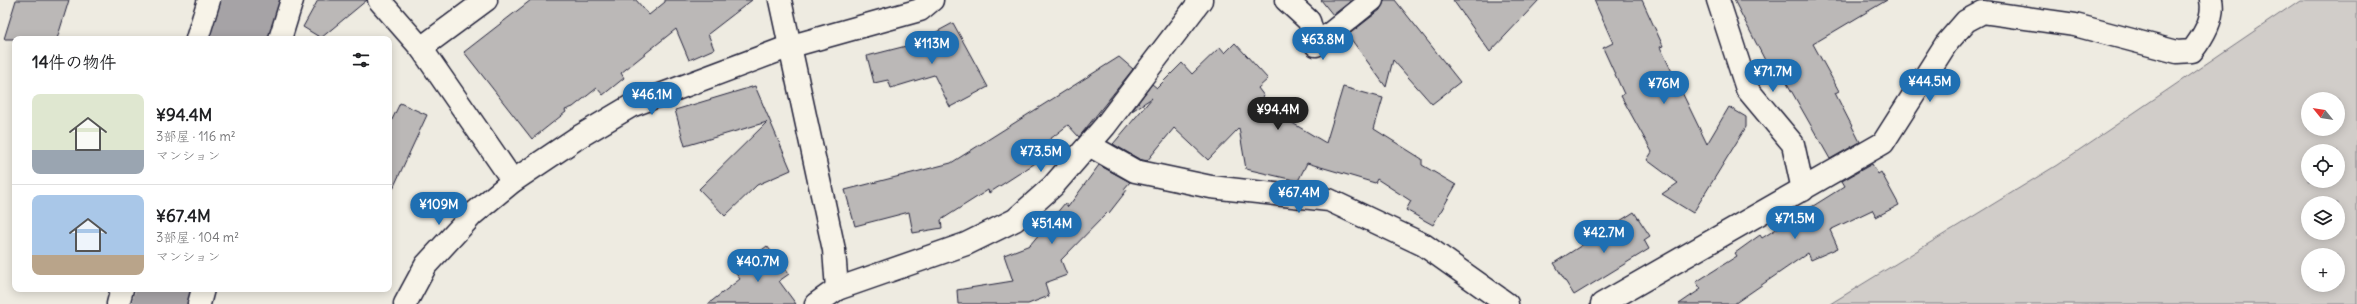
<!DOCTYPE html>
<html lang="ja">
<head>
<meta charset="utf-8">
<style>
	:root { --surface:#fff; --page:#f6f6f6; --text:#202124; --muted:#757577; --line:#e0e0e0; --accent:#1f6fb2 }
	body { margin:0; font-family:Delius,"Klee One",sans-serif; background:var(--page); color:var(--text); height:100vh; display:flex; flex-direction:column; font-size:15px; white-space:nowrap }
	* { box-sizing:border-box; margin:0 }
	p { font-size:13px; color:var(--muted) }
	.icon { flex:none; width:22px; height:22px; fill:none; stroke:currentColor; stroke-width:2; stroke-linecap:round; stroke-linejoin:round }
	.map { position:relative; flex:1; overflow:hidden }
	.side { position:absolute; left:12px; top:36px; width:380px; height:256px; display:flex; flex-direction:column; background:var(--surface); border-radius:8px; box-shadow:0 2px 10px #0003 }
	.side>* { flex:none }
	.needle { width:26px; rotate:300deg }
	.fabs { position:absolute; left:2301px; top:92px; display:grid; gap:8px }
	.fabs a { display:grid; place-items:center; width:44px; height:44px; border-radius:50%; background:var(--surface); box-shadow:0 2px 10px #0003; font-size:20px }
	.price { position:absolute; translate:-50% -34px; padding:0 9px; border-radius:14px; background:var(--accent); color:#fff; font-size:13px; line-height:26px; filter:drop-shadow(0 1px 2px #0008) }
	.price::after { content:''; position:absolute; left:50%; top:24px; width:12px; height:9px; margin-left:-6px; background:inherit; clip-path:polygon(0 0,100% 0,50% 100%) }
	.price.active { background:#222; color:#fff }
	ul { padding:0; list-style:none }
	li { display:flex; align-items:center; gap:12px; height:100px; padding:0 20px }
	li+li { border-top:1px solid var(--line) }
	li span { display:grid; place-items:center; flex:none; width:112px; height:80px; border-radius:8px; color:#555 }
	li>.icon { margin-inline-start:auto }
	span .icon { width:48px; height:48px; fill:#fffc; stroke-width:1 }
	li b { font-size:17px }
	h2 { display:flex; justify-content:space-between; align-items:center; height:48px; padding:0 20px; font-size:17px }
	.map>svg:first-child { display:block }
	.green { fill:#d1cdc9; stroke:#7a7882; fill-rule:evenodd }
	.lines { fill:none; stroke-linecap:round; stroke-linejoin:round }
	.river { stroke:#a6a3a6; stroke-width:57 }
	.building { fill:#bbb8b7; stroke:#22223b }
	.street-casing { stroke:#22223b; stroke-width:25 }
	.street { stroke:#f7f3e8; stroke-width:22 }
</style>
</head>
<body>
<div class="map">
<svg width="2357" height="304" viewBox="0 0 2357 304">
	<rect width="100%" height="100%" fill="#eeebe1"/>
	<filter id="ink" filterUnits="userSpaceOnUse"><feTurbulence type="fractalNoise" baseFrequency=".025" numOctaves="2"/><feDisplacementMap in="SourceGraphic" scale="8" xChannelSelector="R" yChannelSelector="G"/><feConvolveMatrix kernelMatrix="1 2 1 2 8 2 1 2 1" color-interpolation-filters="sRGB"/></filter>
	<g filter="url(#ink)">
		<!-- green -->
		<path class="green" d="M 2300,0 L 2357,0 L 2357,304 L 1830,304 L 2057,165 ZM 2308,99 L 2338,99 L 2338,129 L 2308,129 ZM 2308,151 L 2338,151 L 2338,181 L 2308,181 ZM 2308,203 L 2338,203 L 2338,233 L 2308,233 ZM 2308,255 L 2338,255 L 2338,285 L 2308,285 Z"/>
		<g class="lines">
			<!-- river -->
			<g class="river">
				<polyline points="240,39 252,0"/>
				<polyline points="161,304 166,289"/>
			</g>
		</g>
		<!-- building -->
		<g class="building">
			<polygon points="16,0 69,0 57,39 4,39"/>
			<polygon points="318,0 367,0 321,38 303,27"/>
			<polygon points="531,0 636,0 649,15 665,2 665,0 752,0 708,34 714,49 689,60 676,29 621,73 624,78 603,95 597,88 573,107 565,110 566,112 532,139 464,52"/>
			<polygon points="1321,0 1352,0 1333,15"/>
			<polygon points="1384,0 1395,0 1460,82 1432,104 1393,60 1386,87 1348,35 1380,10"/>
			<polygon points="1453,0 1539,0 1490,52"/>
			<polygon points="1594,0 1642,0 1663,46 1660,47 1707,144 1729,107 1746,117 1746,127 1693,213 1662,194 1678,183 1647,160 1652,152 1621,96 1624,94 1603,48 1613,43"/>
			<polygon points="1734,0 1887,0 1813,44 1839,91 1835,93 1860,142 1830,159 1776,64 1769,68"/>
			<polygon points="953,23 988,87 950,107 934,75 891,88 888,80 874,83 867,56 914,44"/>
			<polygon points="1235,43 1268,79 1258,88 1264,96 1257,102 1326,143 1343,87 1383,98 1374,129 1422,159 1422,165 1456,185 1433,225 1406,210 1411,201 1377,179 1375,183 1307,163 1298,181 1246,169 1239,128 1208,160 1174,128 1147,161 1139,159 1113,144 1152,98 1132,111 1152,84 1157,88 1182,63 1192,74 1220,47 1225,53"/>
			<polygon points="1119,57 1133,69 1079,137 1068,125 1031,154 1037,162 989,193 988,190 941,220 942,228 913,233 909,212 855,226 845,190 951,163"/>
			<polygon points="755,86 791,170 757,185 725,216 699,189 767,122 685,146 675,110"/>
			<polygon points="400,103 427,115 389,197 389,126"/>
			<polygon points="1872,164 1878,174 1881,172 1899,205 1876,217 1872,210 1830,230 1838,248 1811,260 1808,253 1734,304 1679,304 1701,289 1696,282 1737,256 1735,253 1760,235 1762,238 1845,186 1842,181"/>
			<polygon points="1099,165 1130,182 1124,189 1127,190 1109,213 1108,212 1061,260 1067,275 1045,283 1049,296 1028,304 958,304 957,290 1013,281 1004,255 1030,245 1065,203 1068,207"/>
			<polygon points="1634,212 1650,236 1644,240 1649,249 1574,295 1554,263"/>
			<polygon points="767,246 789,274 779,281 796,304 708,304 740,279 734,271"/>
		</g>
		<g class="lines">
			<defs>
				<g id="street">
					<polyline points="379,0 421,48 513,181"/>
					<polyline points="780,0 834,250 837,289"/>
					<polyline points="1286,0 1309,21 1316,45 1372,0"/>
					<polyline points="1718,0 1747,89 1793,144 1803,190"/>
					<polyline points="197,39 209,0"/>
					<polyline points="280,39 292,0"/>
					<polyline points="421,48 486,0"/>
					<polyline points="1089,145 1135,171 1211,187 1329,200 1424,245 1507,304"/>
					<polyline points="118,304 122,289"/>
					<polyline points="199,304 203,289"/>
					<polyline points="405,304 426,265 473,214 513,181 577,138 631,106 788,47 920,10 932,0"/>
					<polyline points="816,304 837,289 966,244 1015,220 1053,186 1105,126 1201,0"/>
					<path d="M 1602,304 L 1883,143 L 1946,44 L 1966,21 L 1983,12 L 2075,25 L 2177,52 L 2192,51 C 2203,37 2215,18 2211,0"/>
				</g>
			</defs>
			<!-- street casing -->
			<use href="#street" class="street-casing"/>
			<!-- street -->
			<use href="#street" class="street"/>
		</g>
	</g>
</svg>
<div class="fabs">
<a><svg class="needle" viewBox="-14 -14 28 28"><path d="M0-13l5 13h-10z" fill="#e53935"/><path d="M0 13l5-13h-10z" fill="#757577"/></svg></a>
<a><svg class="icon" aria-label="locate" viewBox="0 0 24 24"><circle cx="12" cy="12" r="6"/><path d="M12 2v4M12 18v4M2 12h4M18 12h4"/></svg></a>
<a><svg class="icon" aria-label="layers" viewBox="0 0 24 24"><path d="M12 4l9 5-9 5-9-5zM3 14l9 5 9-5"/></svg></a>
<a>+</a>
</div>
<b class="price" style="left:1323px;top:61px">¥63.8M</b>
<b class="price" style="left:932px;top:65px">¥113M</b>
<b class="price" style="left:1773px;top:93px">¥71.7M</b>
<b class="price" style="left:1930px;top:103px">¥44.5M</b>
<b class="price" style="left:1664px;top:105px">¥76M</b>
<b class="price" style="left:652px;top:116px">¥46.1M</b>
<b class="price active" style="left:1278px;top:131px">¥94.4M</b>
<b class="price" style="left:1041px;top:173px">¥73.5M</b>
<b class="price" style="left:1299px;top:214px">¥67.4M</b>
<b class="price" style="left:439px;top:226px">¥109M</b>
<b class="price" style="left:1795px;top:240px">¥71.5M</b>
<b class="price" style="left:1052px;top:245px">¥51.4M</b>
<b class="price" style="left:1604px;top:254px">¥42.7M</b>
<b class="price" style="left:758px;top:283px">¥40.7M</b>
<section class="side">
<h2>14件の物件<svg class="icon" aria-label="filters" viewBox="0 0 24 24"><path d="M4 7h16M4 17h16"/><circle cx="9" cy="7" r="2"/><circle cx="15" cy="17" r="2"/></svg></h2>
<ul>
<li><span style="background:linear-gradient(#dfe7d0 70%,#9aa5b1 0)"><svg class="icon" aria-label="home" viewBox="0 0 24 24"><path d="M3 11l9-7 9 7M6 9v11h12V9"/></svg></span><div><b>¥94.4M</b><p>3部屋 · 116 m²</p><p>マンション</p></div></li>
<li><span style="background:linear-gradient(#a9c7e8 75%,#b9a48a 0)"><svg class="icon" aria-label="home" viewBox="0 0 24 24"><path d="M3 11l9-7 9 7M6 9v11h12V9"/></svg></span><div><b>¥67.4M</b><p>3部屋 · 104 m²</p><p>マンション</p></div></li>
</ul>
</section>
</div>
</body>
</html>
